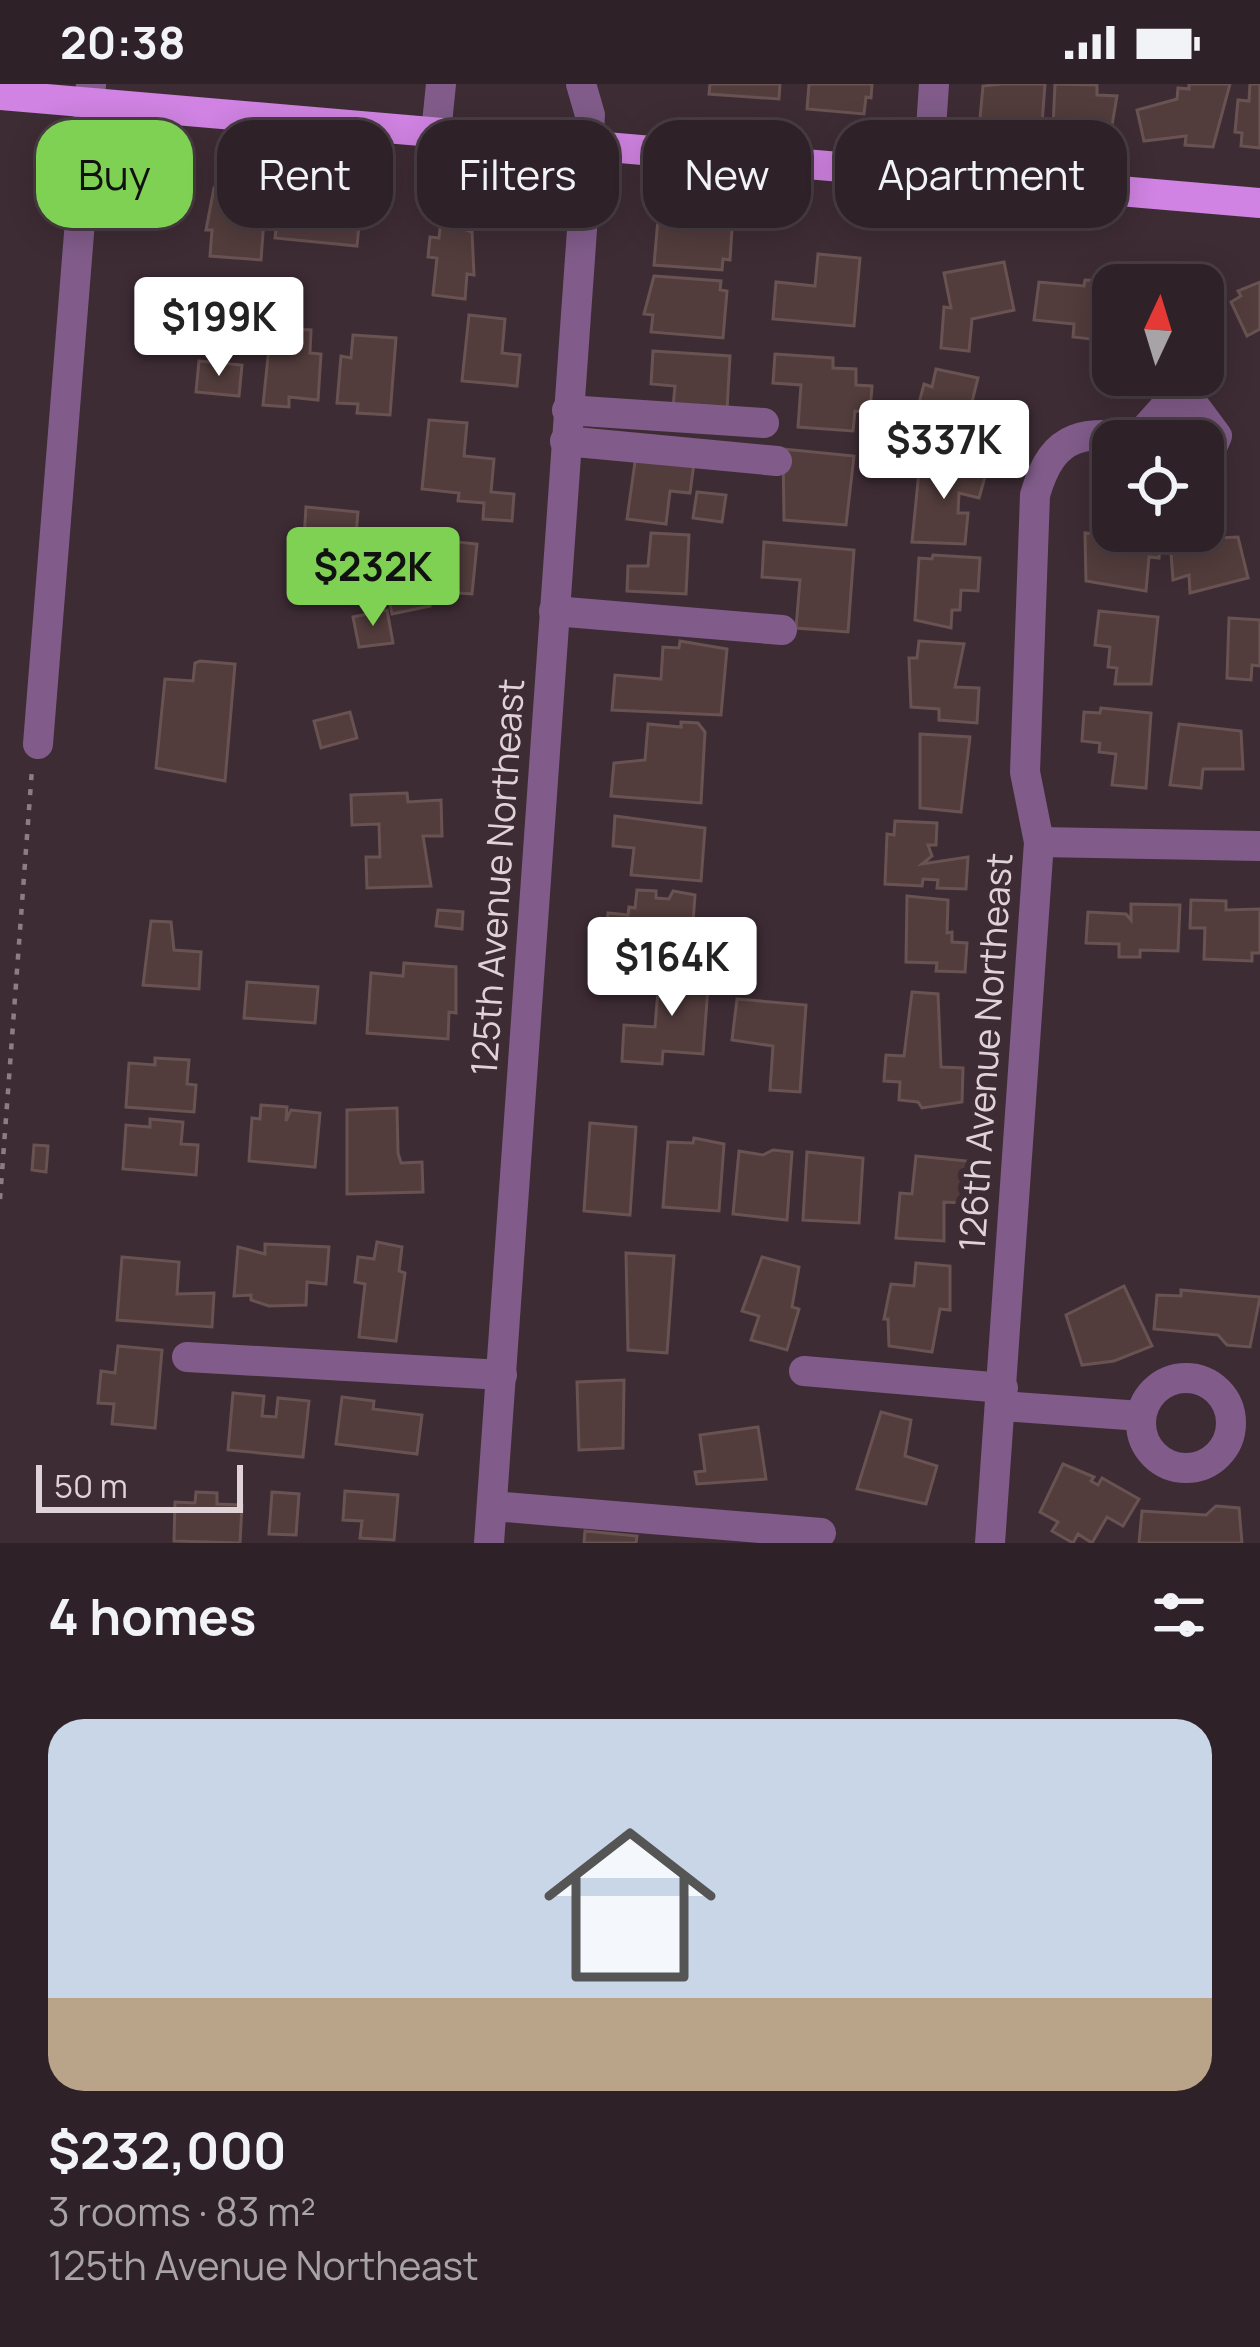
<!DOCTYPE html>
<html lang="en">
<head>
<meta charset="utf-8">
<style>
	:root { --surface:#2e2127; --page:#36292f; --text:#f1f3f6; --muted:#a7a3a7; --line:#493e44; --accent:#7ed153 }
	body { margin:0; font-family:Manrope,sans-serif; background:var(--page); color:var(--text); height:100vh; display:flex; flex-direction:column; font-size:45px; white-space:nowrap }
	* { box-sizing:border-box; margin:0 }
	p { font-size:39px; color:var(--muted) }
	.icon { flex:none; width:66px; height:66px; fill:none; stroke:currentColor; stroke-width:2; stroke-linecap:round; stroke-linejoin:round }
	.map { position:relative; height:1459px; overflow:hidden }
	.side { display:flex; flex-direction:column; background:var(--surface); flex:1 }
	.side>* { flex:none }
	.guide { position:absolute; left:36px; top:36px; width:1188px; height:108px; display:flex; gap:24px }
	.needle { width:78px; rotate:4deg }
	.buttons { position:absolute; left:1092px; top:180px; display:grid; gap:24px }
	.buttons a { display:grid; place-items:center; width:132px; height:132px; border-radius:24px; background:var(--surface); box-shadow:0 6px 30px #0003,0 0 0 3px var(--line); font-size:60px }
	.scale { position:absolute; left:36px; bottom:30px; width:207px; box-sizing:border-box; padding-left:12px; border:6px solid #dfd3d8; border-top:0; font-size:33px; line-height:42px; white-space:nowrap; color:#dfd3d8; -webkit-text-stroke:9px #3e2c34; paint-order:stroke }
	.price { position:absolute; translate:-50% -102px; padding:0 27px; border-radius:12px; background:#fff; color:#222; font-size:39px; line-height:78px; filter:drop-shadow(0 3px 6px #0008) }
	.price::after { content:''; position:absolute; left:50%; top:72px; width:36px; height:27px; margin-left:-18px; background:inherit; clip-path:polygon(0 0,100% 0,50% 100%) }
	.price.on { background:var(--accent); color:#111 }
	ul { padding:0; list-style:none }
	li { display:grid; align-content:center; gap:24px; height:636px; padding:0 48px }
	li span { display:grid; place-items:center; height:372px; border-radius:36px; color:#555 }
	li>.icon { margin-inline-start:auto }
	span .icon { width:216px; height:216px; fill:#fffc; stroke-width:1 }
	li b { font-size:51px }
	h2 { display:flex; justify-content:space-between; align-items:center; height:144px; padding:0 48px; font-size:51px }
	.pill { padding:0 42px; border-radius:36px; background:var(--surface); box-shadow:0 6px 30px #0003,0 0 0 3px var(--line); font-size:42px; line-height:108px }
	.pill.on { background:var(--accent); color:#111 }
	.status { display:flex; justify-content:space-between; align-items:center; height:84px; padding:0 60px; background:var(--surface); direction:ltr }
	.status svg { height:33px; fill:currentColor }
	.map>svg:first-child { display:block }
	.building { fill:#523c3c; stroke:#695252; stroke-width:3 }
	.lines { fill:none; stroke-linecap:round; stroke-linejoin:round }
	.path { stroke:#8c7d84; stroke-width:4.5; stroke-dasharray:6 9; stroke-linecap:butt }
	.minor { stroke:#815c8a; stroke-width:30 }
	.major { stroke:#d083e2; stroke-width:30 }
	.labels { text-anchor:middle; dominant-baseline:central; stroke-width:12; stroke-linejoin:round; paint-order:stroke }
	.street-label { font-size:36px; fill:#dfd3d8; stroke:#3e2c34 }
</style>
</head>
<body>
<div class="status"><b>20:38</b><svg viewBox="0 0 49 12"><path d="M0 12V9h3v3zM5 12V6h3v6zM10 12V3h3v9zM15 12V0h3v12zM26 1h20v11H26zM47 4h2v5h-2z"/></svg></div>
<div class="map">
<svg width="1260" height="1459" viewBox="0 0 1260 1459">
	<rect width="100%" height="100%" fill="#3e2c34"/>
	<!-- building -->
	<g class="building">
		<polygon points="710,0 780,0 779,15 709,10"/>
		<polygon points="809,0 872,0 871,14 866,13 864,30 807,25"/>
		<polygon points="1003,0 1045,0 1042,40 1020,39 1019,47 979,45 983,2"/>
		<polygon points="1055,0 1097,1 1097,11 1117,12 1110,53 1053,43"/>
		<polygon points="1189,0 1230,0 1213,63 1185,61 1186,52 1144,57 1137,26 1177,15 1178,4 1189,5"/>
		<polygon points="1250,0 1260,0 1260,64 1241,62 1242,49 1235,48 1238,16 1249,17"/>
		<polygon points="232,101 266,109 261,176 210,172 212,146 206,146 214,104 232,106"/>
		<polygon points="324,108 338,110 337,118 361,120 357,162 275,154 279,121 308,124 309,114 323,115"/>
		<polygon points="659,123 733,129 730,176 723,175 722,186 654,181"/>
		<polygon points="450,140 472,148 474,191 467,190 465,215 433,211 437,174 428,173 430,153 439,154 440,144"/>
		<polygon points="818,170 860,174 854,242 773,235 776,198 815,202"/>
		<polygon points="1004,178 1014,226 972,235 969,267 941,264 944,223 951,224 944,189"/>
		<polygon points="654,192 721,197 720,206 727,207 723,254 651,248 653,231 644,230"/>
		<polygon points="1085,196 1105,197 1103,223 1113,224 1110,257 1073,253 1074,240 1034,236 1039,198 1084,202"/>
		<polygon points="1260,198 1260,245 1247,252 1231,218 1241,212 1238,207"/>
		<polygon points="469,231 505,235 502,269 520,271 517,302 462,297"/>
		<polygon points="271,244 311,246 310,269 321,270 318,316 289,313 289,323 263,321"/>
		<polygon points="353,251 396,254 390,331 357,329 358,320 337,319 341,272 351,274"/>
		<polygon points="653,267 730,272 727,326 673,323 675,302 651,300"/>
		<polygon points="775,270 833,274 833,284 856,285 856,301 872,302 870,328 855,327 853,347 798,343 801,301 773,299"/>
		<polygon points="199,277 242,281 239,312 196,308"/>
		<polygon points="936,285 978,294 968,334 975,336 967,372 941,366 944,352 913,342 924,300 932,303"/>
		<polygon points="429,336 467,339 464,372 494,375 491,408 514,410 512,437 483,435 484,419 458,417 459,409 422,405"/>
		<polygon points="783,365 854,372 846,441 784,436"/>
		<polygon points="636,371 694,379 690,409 670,407 666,440 627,435"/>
		<polygon points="920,377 987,386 979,414 959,409 958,429 968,429 965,460 912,458"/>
		<polygon points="697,408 726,411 722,438 693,434"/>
		<polygon points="306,423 358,428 355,461 304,456"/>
		<polygon points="1130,447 1161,447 1159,474 1149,473 1146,507 1086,497 1085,449 1130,453"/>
		<polygon points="651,449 689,451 686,510 627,507 628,482 648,482"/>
		<polygon points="1238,453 1248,494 1190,509 1189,491 1173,496 1170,456"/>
		<polygon points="418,454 477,460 472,510 427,507 430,522 392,530 386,501 376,503 368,468"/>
		<polygon points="764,458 854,466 848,548 796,544 800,496 762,493"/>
		<polygon points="933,471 980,474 978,507 961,506 960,526 952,526 951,544 915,536 919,474 932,475"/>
		<polygon points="387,526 393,559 359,563 353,533"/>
		<polygon points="1099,527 1158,533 1151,600 1115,600 1117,584 1108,583 1110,563 1095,561"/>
		<polygon points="1229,534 1260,536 1260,582 1252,581 1251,596 1227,594"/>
		<polygon points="680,557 727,565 721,631 612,626 615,591 661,595 663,563 679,564"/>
		<polygon points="919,557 964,560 955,603 979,604 977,639 939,636 939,625 911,623 909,574 917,574"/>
		<polygon points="200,577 235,580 225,697 156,684 165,595 193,597 195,579"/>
		<polygon points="1101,624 1151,629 1146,704 1112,701 1116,670 1099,668 1100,659 1082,657 1084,628 1100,629"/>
		<polygon points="350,628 357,654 321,664 314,637"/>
		<polygon points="681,638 698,639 705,648 701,719 611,712 614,679 645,676 648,640 681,643"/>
		<polygon points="1179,640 1241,647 1243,685 1203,685 1201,704 1170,701"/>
		<polygon points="920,650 970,653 961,728 920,724"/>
		<polygon points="407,709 408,718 441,716 442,752 423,752 431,802 367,804 366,773 380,773 379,740 352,741 351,711"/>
		<polygon points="615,732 705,744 701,797 631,791 634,764 613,762"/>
		<polygon points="895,737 937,739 936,761 928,761 932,772 922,780 968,773 966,805 937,804 938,796 923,795 922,802 885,800 887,750 894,751"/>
		<polygon points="637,806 656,807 656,814 669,815 673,807 695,811 691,867 605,859 608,829 628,831 629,823 635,824"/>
		<polygon points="907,812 948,816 947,849 952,848 952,858 967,859 965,888 936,887 937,879 906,878"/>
		<polygon points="1191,816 1226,817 1226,826 1260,825 1260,869 1252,869 1252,877 1204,875 1205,844 1190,844"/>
		<polygon points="1131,820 1180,821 1178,867 1140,866 1140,873 1119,873 1119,860 1086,859 1088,828 1126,830 1131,836"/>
		<polygon points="438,826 463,828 462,845 436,842"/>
		<polygon points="151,837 171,838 174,866 201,868 199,905 143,901"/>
		<polygon points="404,879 456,883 456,929 449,928 448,955 367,949 371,889 403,892"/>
		<polygon points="660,882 709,890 703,970 663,967 662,980 622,977 624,941 655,943"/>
		<polygon points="247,898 318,903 315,939 244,934"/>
		<polygon points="912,908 938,910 941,983 963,984 962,1018 922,1024 918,1018 899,1016 900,998 884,997 886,971 904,972"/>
		<polygon points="737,915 806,921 800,1008 770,1006 773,962 732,956"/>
		<polygon points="155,974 189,976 187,1000 196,1001 194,1028 126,1023 129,979 155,981"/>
		<polygon points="261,1021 287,1023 286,1037 291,1026 320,1029 315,1083 249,1077 252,1034 260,1035"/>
		<polygon points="397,1024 398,1069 401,1079 422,1078 423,1108 347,1110 347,1026"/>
		<polygon points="150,1035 183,1038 181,1060 198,1061 196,1091 123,1085 126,1041 150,1043"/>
		<polygon points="590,1039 636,1043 630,1131 584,1127"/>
		<polygon points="694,1054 724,1060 719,1127 663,1123 668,1058 693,1059"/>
		<polygon points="34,1061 48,1062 46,1088 32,1086"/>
		<polygon points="773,1066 792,1068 787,1136 733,1130 739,1067 763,1071"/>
		<polygon points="807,1068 863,1074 859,1139 803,1136"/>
		<polygon points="916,1072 967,1077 963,1119 944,1118 944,1157 896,1154 900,1109 912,1110"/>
		<polygon points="377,1158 402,1163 399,1187 405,1189 396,1257 359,1253 365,1200 355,1198 358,1173 374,1175"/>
		<polygon points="265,1160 329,1163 326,1200 307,1198 306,1221 269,1222 251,1216 251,1211 234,1212 238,1163 265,1170"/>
		<polygon points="626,1169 674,1172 667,1269 628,1266"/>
		<polygon points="122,1173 179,1178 177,1210 214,1209 212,1243 117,1236"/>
		<polygon points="762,1173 799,1183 792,1223 799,1225 787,1266 751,1256 759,1232 742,1227"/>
		<polygon points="916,1179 950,1182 950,1226 940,1225 932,1268 889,1262 888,1235 884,1235 891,1200 914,1202"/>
		<polygon points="1124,1202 1152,1262 1114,1277 1082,1281 1066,1231"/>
		<polygon points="1181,1206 1260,1213 1250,1263 1227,1261 1218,1251 1154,1245 1157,1211 1181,1212"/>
		<polygon points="118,1262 162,1266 155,1344 112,1340 114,1320 98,1319 101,1287 115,1289"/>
		<polygon points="624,1296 623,1364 579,1366 577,1298"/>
		<polygon points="233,1309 264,1312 262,1332 276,1333 278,1314 309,1317 303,1373 228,1366"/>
		<polygon points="342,1313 374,1317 373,1325 422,1331 417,1370 336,1360"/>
		<polygon points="881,1328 911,1336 905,1372 937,1382 926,1420 857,1405"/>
		<polygon points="758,1343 766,1395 697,1400 695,1388 705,1387 700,1351"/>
		<polygon points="1063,1380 1094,1393 1091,1397 1098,1401 1102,1394 1139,1415 1123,1442 1107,1433 1092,1459 1078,1450 1073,1459 1052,1447 1058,1438 1040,1428"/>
		<polygon points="345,1407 398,1411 394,1456 360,1454 362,1437 343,1436"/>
		<polygon points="196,1408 217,1409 217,1420 242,1421 240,1459 174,1457 175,1418 195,1419"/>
		<polygon points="272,1408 299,1410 296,1451 269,1450"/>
		<polygon points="1216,1422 1239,1424 1242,1459 1139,1459 1142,1427 1206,1431"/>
		<polygon points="585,1447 637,1452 636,1459 584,1459"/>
	</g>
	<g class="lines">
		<!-- path -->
		<polyline class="path" points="0,1115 32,685"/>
		<!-- minor -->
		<g class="minor">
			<polyline points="436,49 441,0"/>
			<polyline points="928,89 934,0"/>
			<polyline points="567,326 764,339"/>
			<polyline points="565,357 777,377"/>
			<polyline points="1145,357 1147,343 1163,325 1197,325 1217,352 1203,384"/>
			<polyline points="554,527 782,546"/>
			<polyline points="38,660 91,0"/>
			<polyline points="1039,758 1260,762"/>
			<polyline points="187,1273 502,1291"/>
			<polyline points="804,1287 1003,1304"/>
			<circle cx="1186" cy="1339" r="45"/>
			<polyline points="1002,1322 1141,1332"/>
			<polyline points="492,1422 821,1449"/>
			<polyline points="489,1459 588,61 590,31 581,0"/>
			<path d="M 990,1459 L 1039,758 L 1025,688 L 1035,411 C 1054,345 1085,348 1145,354"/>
		</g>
		<!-- major -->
		<polyline class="major" points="0,11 1260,119"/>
	</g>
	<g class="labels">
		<!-- street labels -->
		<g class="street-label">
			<text transform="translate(497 793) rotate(-86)">125th Avenue Northeast</text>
			<text transform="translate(985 968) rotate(-86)">126th Avenue Northeast</text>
		</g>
	</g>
</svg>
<div class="buttons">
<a><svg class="needle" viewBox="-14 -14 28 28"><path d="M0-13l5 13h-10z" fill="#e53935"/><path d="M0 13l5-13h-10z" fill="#a7a3a7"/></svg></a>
<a><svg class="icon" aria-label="locate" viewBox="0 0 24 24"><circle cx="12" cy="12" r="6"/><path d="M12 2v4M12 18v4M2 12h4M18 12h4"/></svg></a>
</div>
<div class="scale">50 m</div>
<b class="price" style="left:219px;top:295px">$199K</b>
<b class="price" style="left:944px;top:418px">$337K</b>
<b class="price on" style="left:373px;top:545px">$232K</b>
<b class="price" style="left:672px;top:935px">$164K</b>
<div class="guide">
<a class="pill on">Buy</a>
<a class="pill">Rent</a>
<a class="pill">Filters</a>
<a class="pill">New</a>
<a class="pill">Apartment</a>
</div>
</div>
<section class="side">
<h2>4 homes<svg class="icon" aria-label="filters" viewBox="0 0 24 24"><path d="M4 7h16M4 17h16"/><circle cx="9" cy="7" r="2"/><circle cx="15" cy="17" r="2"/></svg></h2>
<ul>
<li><span style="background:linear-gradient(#c9d6e8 75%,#b9a48a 0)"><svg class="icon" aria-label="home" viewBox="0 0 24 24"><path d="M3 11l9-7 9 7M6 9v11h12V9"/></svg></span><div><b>$232,000</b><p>3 rooms · 83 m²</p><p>125th Avenue Northeast</p></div></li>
</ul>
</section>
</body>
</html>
